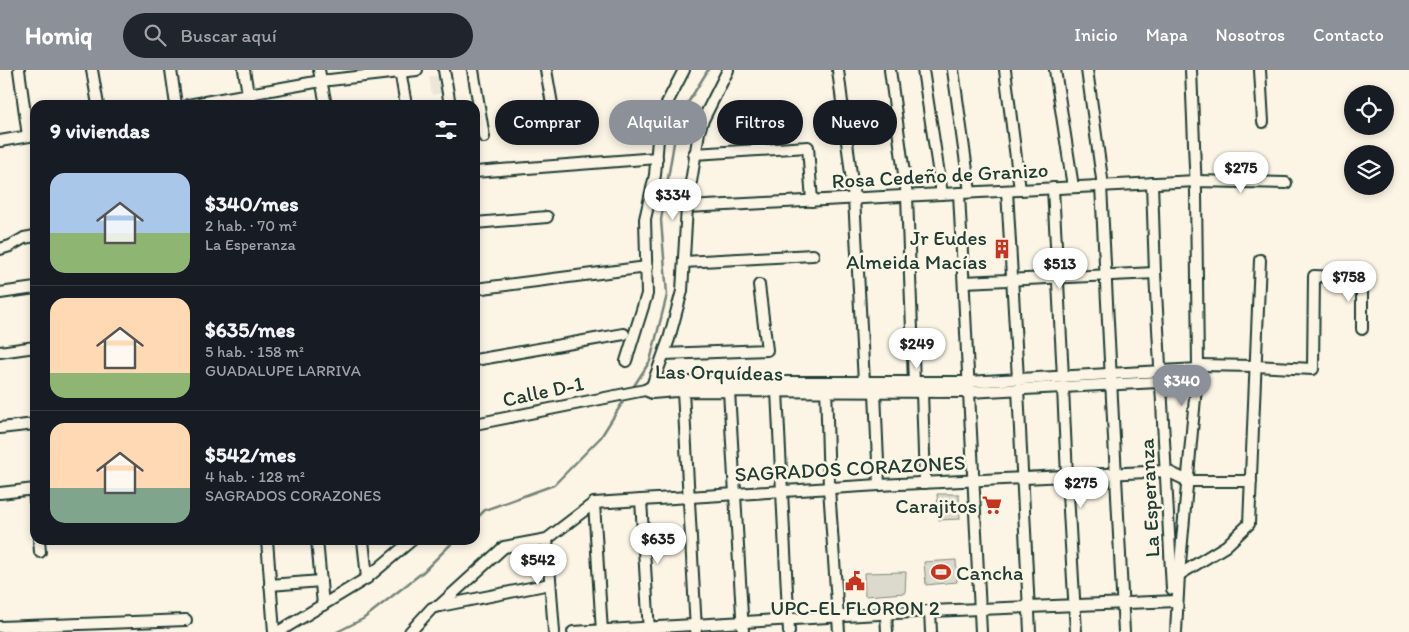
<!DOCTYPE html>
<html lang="es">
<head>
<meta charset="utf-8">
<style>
	:root { --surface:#171b24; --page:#20242c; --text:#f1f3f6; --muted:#9ea1a6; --line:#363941; --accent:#8c9099 }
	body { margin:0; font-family:Itim,sans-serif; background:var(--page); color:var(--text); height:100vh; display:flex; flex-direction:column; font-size:19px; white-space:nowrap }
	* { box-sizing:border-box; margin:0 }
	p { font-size:16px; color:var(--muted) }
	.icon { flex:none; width:28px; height:28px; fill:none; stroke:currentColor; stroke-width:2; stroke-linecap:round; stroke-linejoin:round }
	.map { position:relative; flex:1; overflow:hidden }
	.panel { position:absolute; left:30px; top:30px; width:450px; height:445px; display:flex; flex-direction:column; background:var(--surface); border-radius:15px; box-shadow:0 2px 8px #0003 }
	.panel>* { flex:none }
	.hud { position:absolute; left:495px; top:30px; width:475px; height:45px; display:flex; gap:10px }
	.fabs { position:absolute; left:1344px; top:15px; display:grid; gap:10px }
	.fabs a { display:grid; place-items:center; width:50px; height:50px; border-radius:50%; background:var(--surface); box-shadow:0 2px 8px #0003; font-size:25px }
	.price { position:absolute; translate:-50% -42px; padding:0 11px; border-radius:18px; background:#fff; color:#222; font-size:16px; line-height:32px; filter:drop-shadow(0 1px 2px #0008) }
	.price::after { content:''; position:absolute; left:50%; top:30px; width:15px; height:11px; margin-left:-8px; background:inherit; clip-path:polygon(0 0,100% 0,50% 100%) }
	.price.on { background:var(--accent); color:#fff }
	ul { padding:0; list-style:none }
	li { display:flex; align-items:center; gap:15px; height:125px; padding:0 20px }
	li+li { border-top:1px solid var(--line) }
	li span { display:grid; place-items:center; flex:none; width:140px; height:100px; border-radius:15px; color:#555 }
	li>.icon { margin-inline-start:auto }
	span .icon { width:60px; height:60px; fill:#fffc; stroke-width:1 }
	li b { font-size:21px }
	h2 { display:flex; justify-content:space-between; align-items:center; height:60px; padding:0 20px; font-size:21px }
	.chip { padding:0 18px; border-radius:22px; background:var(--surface); box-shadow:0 2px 8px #0003; font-size:18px; line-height:45px }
	.chip.on { background:var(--accent); color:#fff }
	header { display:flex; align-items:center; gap:30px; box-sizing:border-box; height:70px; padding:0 25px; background:var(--accent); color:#fff }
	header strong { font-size:24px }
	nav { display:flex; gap:28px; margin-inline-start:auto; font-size:18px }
	.search { width:350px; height:45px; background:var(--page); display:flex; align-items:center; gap:12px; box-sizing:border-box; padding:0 18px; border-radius:28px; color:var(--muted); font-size:19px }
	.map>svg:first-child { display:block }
	.built { fill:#ece7d8 }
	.green { fill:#dcdacc; stroke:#7e8c80 }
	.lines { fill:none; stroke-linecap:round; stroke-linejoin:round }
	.stream { stroke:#758479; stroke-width:2.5 }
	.minor-casing { stroke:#1f3d34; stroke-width:14 }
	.minor { stroke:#fcf5e5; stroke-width:10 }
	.labels { text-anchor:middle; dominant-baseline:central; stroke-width:5; stroke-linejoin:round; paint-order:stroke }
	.street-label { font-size:21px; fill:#1f3d34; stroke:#fcf5e5 }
	.poi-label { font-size:21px; fill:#1f3d34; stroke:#fcf5e5; text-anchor:end }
</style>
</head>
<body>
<header>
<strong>Homiq</strong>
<div class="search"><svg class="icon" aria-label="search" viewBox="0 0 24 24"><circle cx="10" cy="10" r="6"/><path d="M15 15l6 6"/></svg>Buscar aquí</div>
<nav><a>Inicio</a><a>Mapa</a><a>Nosotros</a><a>Contacto</a></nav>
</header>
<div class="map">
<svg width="1409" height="562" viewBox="0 0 1409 562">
	<rect width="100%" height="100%" fill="#fcf5e5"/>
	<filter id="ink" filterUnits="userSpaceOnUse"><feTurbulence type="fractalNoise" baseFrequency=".02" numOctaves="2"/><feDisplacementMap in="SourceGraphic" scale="10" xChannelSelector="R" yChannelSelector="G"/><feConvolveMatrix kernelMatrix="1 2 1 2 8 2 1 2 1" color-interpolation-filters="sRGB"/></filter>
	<g filter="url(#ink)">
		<!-- built -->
		<polygon class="built" points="429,6 440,6 443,23 432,25"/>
		<!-- green -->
		<g class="green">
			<polygon points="937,424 959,424 960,449 939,450"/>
			<polygon points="956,490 957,512 926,515 924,492"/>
			<polygon points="906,502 905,523 865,526 864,503"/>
		</g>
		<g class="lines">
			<!-- stream -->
			<g class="stream">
				<polyline points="632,319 650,291 667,225 661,150 678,49 708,0"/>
				<polyline points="475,450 485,440 554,415 601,367 626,327"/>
				<polyline points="337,562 363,549 423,502 455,470"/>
			</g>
			<defs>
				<g id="minor">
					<polyline points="19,0 28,66"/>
					<polyline points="92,0 98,35"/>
					<polyline points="171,0 176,35"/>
					<polyline points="244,0 250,35"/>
					<polyline points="319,0 326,35"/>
					<polyline points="400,0 406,35"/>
					<polyline points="444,0 450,35"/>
					<polyline points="473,0 484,67"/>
					<polyline points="546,0 556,57"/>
					<polyline points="838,0 854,128 864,312"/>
					<polyline points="890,0 907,126 914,313"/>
					<polyline points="923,0 942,124"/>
					<polyline points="953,0 970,122"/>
					<polyline points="1005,0 1020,120"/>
					<polyline points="1055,0 1073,117"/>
					<polyline points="1087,0 1103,116 1101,116 1124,562"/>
					<polyline points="1260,0 1263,52"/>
					<polyline points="188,35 321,11 417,0"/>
					<polyline points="0,71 35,65"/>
					<polyline points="694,84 808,77 812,131"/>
					<polyline points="475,102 657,88"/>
					<polyline points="1152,113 1155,203 1172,519"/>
					<polyline points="1053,118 1063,307"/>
					<polyline points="1007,121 1018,309"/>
					<polyline points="959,123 981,562"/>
					<polyline points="687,137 1196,111 1286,113"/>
					<polyline points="475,153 547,147"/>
					<polyline points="0,179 10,176 24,168 35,166"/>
					<polyline points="684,192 813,185"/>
					<polyline points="964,212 1155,203"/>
					<polyline points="475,219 647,197"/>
					<polyline points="0,223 35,218"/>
					<polyline points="0,282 35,277"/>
					<polyline points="664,284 767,280 759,215"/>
					<polyline points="475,290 624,264"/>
					<polyline points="626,291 647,224 645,149 655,105 659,58 668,31 684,0"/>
					<polyline points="1198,295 1256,296 1313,299 1314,206 1362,208 1362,259"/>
					<polyline points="826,315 829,418 839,562"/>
					<polyline points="652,316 669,269 682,221 687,137 699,62 702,52 728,0"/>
					<polyline points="1063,318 1067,406 1076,562"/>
					<polyline points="1018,319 1030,562"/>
					<polyline points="645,320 652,323 676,321 969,322 1197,310"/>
					<polyline points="683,321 696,560"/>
					<polyline points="729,321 743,562"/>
					<polyline points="777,321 789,562"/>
					<polyline points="875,322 879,415"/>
					<polyline points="922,322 925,413"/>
					<polyline points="475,354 645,320 652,316 674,312 968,312 1198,299"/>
					<polyline points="0,358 35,354"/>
					<polyline points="34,420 35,431"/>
					<polyline points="0,423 35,419"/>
					<polyline points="641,430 649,562"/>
					<polyline points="594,433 602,562"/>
					<polyline points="547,469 554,562"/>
					<polyline points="39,470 40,482"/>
					<polyline points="267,470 274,562"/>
					<polyline points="317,470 323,535"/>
					<polyline points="363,470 367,508"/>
					<polyline points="1177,506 1226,476 1249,454 1260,190"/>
					<polyline points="270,515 321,511"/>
					<polyline points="440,536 550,514"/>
					<polyline points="930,541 931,562"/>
					<polyline points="886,544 887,562"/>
					<polyline points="0,557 186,550"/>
					<polyline points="278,562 367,508 412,470"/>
					<polyline points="410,562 432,538 439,536 504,477 547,469 594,433 879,415 1167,401 1188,411 1251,411"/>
					<polyline points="573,562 930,541 1177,531"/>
					<polyline points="1176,562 1179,504 1198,295 1196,122 1191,0"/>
				</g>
			</defs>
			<!-- minor casing -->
			<use href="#minor" class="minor-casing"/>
			<!-- minor -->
			<use href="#minor" class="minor"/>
		</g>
	</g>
	<!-- icons -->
	<defs>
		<symbol id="building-bare" viewBox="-9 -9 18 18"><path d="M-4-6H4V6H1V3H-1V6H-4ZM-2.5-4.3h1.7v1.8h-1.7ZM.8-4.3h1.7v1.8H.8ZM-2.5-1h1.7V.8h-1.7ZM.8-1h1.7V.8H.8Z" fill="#c8321e" stroke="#fcf5e5" stroke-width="2.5" paint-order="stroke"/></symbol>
		<symbol id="supermarket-bare" viewBox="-9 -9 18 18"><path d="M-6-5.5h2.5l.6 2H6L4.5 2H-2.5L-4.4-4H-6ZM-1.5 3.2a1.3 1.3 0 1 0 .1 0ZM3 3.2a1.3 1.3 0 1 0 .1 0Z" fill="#c8321e" stroke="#fcf5e5" stroke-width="2.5" paint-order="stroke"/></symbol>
		<symbol id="stadium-bare" viewBox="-9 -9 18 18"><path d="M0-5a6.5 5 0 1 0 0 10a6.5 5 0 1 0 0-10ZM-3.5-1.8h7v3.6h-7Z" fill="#c8321e" stroke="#fcf5e5" stroke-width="2.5" paint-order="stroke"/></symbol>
		<symbol id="civic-bare" viewBox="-9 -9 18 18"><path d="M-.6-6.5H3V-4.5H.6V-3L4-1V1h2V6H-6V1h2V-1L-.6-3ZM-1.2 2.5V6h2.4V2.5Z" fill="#c8321e" stroke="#fcf5e5" stroke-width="2.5" paint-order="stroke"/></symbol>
	</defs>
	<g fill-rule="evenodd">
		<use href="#building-bare" x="988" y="165" width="28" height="28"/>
		<use href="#supermarket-bare" x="978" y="421" width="28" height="28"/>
		<use href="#stadium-bare" x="927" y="488" width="28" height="28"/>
		<use href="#civic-bare" x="841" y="497" width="28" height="28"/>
	</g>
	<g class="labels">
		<!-- street labels -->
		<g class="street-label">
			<text transform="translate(940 105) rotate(-3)">Rosa Cedeño de Granizo</text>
			<text transform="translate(719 302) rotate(1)">Las Orquídeas</text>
			<text transform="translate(543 321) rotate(-12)">Calle D-1</text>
			<text transform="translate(850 398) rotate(-3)">SAGRADOS CORAZONES</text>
			<text transform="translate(1149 428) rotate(-93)">La Esperanza</text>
		</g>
		<!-- poi labels -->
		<g class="poi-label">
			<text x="987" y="167">Jr Eudes<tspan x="987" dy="24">Almeida Macías</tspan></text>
			<text x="977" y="435">Carajitos</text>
			<text x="956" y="502" text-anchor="start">Cancha</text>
			<text x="855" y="537" text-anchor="middle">UPC-EL FLORON 2</text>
		</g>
	</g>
</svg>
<div class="fabs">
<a><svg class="icon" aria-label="locate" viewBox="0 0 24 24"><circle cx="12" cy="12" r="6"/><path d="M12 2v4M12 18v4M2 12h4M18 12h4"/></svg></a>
<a><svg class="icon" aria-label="layers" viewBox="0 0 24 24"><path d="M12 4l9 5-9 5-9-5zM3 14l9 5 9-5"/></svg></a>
</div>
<b class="price" style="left:1241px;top:124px">$275</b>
<b class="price" style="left:673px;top:151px">$334</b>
<b class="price" style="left:1060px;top:220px">$513</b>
<b class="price" style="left:1349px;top:233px">$758</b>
<b class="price" style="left:917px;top:300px">$249</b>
<b class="price on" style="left:1182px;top:337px">$340</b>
<b class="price" style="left:1081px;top:439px">$275</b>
<b class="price" style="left:658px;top:495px">$635</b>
<b class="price" style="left:538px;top:516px">$542</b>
<div class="hud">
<a class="chip">Comprar</a>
<a class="chip on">Alquilar</a>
<a class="chip">Filtros</a>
<a class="chip">Nuevo</a>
</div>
<section class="panel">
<h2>9 viviendas<svg class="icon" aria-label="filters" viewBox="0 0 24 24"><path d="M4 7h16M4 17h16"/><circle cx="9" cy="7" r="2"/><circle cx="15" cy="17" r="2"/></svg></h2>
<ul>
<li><span style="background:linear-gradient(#a9c7e8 60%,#8fb573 0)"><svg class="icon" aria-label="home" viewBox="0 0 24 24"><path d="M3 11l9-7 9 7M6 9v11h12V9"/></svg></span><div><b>$340/mes</b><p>2 hab. · 70 m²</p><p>La Esperanza</p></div></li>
<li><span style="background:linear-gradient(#ffd9b3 75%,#8fb573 0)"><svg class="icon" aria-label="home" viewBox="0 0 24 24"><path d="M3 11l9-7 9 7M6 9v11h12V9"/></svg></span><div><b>$635/mes</b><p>5 hab. · 158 m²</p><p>GUADALUPE LARRIVA</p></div></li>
<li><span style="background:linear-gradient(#ffd9b3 65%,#7fa58c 0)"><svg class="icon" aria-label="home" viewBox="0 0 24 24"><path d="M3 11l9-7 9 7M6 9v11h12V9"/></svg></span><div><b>$542/mes</b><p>4 hab. · 128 m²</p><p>SAGRADOS CORAZONES</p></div></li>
</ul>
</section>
</div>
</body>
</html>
